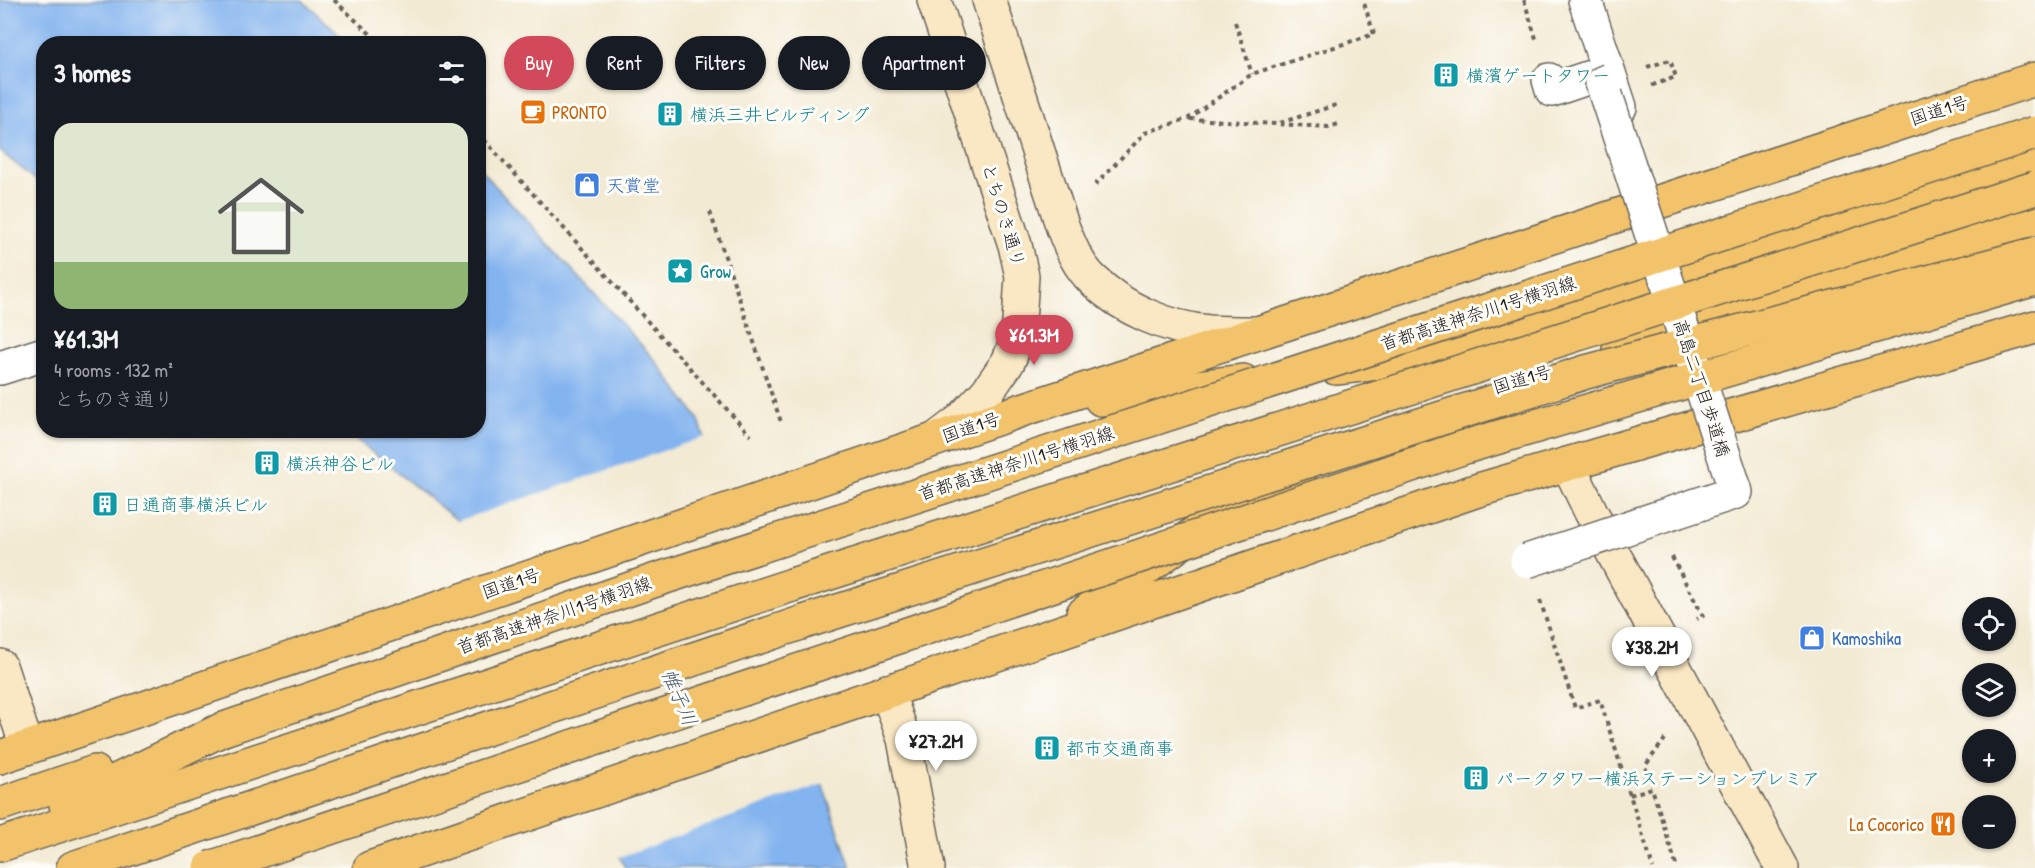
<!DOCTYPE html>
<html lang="en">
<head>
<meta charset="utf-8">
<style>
	:root { --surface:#171b24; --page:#242831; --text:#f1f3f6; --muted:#9ea1a6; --line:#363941; --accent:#d1495b }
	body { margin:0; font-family:"Patrick Hand","Klee One",sans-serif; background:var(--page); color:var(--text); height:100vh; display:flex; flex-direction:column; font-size:22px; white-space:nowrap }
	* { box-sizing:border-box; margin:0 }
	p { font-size:20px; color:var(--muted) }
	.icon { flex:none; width:33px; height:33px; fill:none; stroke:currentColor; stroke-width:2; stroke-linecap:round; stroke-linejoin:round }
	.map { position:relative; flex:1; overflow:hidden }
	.panel { position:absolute; left:36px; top:36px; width:450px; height:402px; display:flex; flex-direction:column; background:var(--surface); border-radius:24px; box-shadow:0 2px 4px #0004 }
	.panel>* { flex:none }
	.banner { position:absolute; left:504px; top:36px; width:570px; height:54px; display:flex; gap:12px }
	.buttons { position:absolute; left:1962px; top:597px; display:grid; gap:12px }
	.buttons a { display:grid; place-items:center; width:54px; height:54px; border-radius:50%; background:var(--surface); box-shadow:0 2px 4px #0004; font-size:30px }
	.price { position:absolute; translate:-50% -51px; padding:0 14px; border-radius:21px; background:#fff; color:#222; font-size:20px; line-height:39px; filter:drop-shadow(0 2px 3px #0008) }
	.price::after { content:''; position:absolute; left:50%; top:36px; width:18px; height:14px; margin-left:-9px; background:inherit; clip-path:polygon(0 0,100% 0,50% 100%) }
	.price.current { background:var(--accent); color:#fff }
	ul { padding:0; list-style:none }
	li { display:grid; align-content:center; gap:12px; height:318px; padding:0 18px }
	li+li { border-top:2px solid var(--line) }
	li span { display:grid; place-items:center; height:186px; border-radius:18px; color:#555 }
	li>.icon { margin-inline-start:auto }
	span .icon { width:108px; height:108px; fill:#fffc; stroke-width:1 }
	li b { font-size:26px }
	h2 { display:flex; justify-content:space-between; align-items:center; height:72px; padding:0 18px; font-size:26px }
	.tag { padding:0 21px; border-radius:27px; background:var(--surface); box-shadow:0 2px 4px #0004; font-size:21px; line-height:54px }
	.tag.current { background:var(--accent); color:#fff }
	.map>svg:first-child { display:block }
	.water { fill:#83b4ef; stroke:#506886; stroke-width:1.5 }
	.pier { fill:#f3ead3 }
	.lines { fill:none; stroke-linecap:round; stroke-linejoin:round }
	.street-casing { stroke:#67645c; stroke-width:36 }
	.secondary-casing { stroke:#67645c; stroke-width:36 }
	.highway-casing { stroke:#67645c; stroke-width:36 }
	.path { stroke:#67645c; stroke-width:4; stroke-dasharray:4.5 4.5; stroke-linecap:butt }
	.street { stroke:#fff; stroke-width:33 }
	.secondary { stroke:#fae7c3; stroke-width:33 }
	.highway { stroke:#f2c36a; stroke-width:33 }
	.street-bridge-casing { stroke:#67645c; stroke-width:36; stroke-linecap:butt }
	.highway-bridge-casing { stroke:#67645c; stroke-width:36; stroke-linecap:butt }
	.path-bridge { stroke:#67645c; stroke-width:4; stroke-dasharray:4.5 4.5; stroke-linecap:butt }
	.street-bridge { stroke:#fff; stroke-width:33 }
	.highway-bridge { stroke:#f2c36a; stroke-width:33 }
	.labels { text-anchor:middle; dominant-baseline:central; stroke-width:6; stroke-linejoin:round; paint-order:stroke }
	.culture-label { font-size:18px; fill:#0d838f; stroke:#fdfcf7; text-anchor:start }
	.street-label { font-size:18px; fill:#1c1c1c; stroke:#fdfcf7 }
	.food-label { font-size:18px; fill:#c56008; stroke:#fdfcf7; text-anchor:start }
	.shop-label { font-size:18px; fill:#366cbe; stroke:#fdfcf7; text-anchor:start }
	.water-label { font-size:20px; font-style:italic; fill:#455970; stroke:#fdfcf7 }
</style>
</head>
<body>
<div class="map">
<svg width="2035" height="868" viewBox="0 0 2035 868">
	<rect width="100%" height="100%" fill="#fdfcf7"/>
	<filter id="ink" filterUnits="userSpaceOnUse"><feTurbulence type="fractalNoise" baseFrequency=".0167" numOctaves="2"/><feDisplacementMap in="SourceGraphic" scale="12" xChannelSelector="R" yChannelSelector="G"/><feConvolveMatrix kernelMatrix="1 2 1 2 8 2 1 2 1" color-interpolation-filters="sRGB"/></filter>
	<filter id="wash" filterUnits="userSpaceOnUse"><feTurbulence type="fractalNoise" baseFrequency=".008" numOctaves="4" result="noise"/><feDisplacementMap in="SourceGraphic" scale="24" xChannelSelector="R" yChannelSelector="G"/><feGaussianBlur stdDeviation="1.35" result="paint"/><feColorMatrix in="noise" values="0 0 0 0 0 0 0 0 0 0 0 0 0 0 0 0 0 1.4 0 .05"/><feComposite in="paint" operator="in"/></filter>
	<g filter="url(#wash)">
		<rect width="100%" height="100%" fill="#f3ead3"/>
		<!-- water -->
		<g class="water">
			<polygon points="0,0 302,0 348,43 44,44 43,186 0,151"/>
			<polygon points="479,168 655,360 698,418 851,868 625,868 463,525 346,431 478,430"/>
		</g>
		<!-- pier -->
		<polygon class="pier" points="707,436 825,783 617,858 460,527 455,522"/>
	</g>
	<g filter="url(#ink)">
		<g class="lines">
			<defs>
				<g id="street">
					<polyline points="1585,0 1620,107"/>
					<polyline points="1549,80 1552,90 1599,74 1602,83"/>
					<polyline points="0,368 44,354"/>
				</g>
				<g id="secondary">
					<polyline points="934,0 1015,245 1022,276 1018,338 1008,362 987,392 961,420 936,439"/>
					<path d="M 989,0 L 1063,228 C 1070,246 1078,266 1093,280 C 1123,309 1167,328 1209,332 C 1224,333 1240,333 1255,333"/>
					<polyline points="1568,464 1591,512 1782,868"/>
					<polyline points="0,666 27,747"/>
					<polyline points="887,691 904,739 928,868"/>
				</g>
				<g id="highway">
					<polyline points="1619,349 2035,218"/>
					<polyline points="1336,368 1387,362 2035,157"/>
					<polyline points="1101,399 1243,381"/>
					<polyline points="1083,614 1206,525 1300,471"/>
					<polyline points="0,757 1022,410 2035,79"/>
					<polyline points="0,804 95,772"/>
					<polyline points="66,805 221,730"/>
					<polyline points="0,845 792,585"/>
					<polyline points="73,868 804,622"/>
					<polyline points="370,868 1475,491 2035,327"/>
				</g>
			</defs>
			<!-- street casing -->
			<use href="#street" class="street-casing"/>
			<!-- secondary casing -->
			<use href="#secondary" class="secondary-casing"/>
			<!-- highway casing -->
			<use href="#highway" class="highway-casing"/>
			<!-- path -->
			<g class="path">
				<polyline points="334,0 381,44"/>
				<polyline points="1524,0 1537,42"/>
				<polyline points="1235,22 1252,74"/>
				<polyline points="1190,119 1329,127 1342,123"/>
				<polyline points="1280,123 1336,105"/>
				<polyline points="478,133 751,436"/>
				<polyline points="1095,185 1145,133 1189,118 1252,74 1374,34 1363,0"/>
				<polyline points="710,212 782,425"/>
				<polyline points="1672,557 1703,616 1697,619"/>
				<polyline points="1540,600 1575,708 1600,700 1653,868"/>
				<polyline points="1626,782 1648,776 1645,766 1665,739"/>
				<polyline points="1630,795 1652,788 1677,868"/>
			</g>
			<!-- street -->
			<use href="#street" class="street"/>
			<!-- secondary -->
			<use href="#secondary" class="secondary"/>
			<!-- highway -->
			<use href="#highway" class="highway"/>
			<defs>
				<polyline id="street-bridge" points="1527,561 1736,492 1602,83 1609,80"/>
				<g id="highway-bridge">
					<polyline points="792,585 2035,188"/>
					<polyline points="804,622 1586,372 2035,254"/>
					<polyline points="221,730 653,581 2035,133"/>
					<polyline points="210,868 1465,447 2035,279"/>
				</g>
			</defs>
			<!-- street-bridge casing -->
			<use href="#street-bridge" class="street-bridge-casing"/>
			<!-- highway-bridge casing -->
			<use href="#highway-bridge" class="highway-bridge-casing"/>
			<!-- path-bridge -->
			<polyline class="path-bridge" points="1647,67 1670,60 1676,77 1650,86"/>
			<!-- street-bridge -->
			<use href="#street-bridge" class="street-bridge"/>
			<!-- highway-bridge -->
			<use href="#highway-bridge" class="highway-bridge"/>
		</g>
	</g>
	<!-- icons -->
	<defs>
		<symbol id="building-square" viewBox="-11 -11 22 22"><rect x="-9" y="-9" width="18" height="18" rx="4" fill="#0f9aa8" stroke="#fdfcf7"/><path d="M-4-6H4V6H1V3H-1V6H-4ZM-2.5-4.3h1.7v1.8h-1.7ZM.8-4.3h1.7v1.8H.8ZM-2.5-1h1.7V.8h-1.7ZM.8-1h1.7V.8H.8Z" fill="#fff"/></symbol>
		<symbol id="cafe-square" viewBox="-11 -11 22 22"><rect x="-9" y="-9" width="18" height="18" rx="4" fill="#e8710a" stroke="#fdfcf7"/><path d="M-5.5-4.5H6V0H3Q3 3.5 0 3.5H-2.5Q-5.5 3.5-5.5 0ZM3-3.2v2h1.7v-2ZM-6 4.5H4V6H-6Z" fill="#fff"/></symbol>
		<symbol id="shop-square" viewBox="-11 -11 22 22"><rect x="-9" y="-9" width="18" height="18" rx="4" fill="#3f7fe0" stroke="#fdfcf7"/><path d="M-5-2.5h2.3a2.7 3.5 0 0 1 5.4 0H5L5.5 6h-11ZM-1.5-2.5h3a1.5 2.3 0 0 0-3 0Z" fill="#fff"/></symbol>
		<symbol id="sight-square" viewBox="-11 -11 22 22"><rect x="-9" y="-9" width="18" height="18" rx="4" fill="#0f9aa8" stroke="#fdfcf7"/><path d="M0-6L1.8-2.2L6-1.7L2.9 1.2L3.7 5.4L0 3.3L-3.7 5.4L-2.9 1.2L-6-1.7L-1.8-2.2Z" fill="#fff"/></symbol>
		<symbol id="restaurant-square" viewBox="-11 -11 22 22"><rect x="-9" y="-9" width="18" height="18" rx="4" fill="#e8710a" stroke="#fdfcf7"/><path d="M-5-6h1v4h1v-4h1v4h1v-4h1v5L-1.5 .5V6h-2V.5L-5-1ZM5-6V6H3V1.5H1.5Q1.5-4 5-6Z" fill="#fff"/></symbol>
	</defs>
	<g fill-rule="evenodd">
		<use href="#building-square" x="1431" y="60" width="30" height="30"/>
		<use href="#cafe-square" x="518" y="97" width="30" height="30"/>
		<use href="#building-square" x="655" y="99" width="30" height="30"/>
		<use href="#shop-square" x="572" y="170" width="30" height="30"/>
		<use href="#sight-square" x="665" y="256" width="30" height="30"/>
		<use href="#building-square" x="252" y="448" width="30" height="30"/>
		<use href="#building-square" x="90" y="489" width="30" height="30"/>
		<use href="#shop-square" x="1797" y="623" width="30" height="30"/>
		<use href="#building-square" x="1032" y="733" width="30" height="30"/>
		<use href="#building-square" x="1461" y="763" width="30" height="30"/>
		<use href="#restaurant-square" x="1928" y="809" width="30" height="30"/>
	</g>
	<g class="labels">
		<!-- culture labels -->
		<g class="culture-label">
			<text x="1466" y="75">横濱ゲートタワー</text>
			<text x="690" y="114">横浜三井ビルディング</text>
			<text x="700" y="271">Grow</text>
			<text x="286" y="463">横浜神谷ビル</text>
			<text x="124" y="504">日通商事横浜ビル</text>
			<text x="1066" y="748">都市交通商事</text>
			<text x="1496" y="778">パークタワー横浜ステーションプレミア</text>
		</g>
		<!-- street labels -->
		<g class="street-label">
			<text transform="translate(1939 110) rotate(-18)">国道1号</text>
			<text transform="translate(1004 215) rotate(73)">とちのき通り</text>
			<text transform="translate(1478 313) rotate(-18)">首都高速神奈川1号横羽線</text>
			<text transform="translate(1522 379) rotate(-17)">国道1号</text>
			<text transform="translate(1702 388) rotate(72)">高島二丁目歩道橋</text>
			<text transform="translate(971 427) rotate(-19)">国道1号</text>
			<text transform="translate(1016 463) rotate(-18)">首都高速神奈川1号横羽線</text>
			<text transform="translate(511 583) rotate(-19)">国道1号</text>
			<text transform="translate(554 615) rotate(-19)">首都高速神奈川1号横羽線</text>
		</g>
		<!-- food labels -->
		<g class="food-label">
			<text x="552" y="112">PRONTO</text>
			<text x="1924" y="824" text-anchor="end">La Cocorico</text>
		</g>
		<!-- shop labels -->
		<g class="shop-label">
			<text x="606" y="185">天賞堂</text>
			<text x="1832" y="638">Kamoshika</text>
		</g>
		<!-- water labels -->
		<g class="water-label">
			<text transform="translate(680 697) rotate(67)">帷子川</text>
		</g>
	</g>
</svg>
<div class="buttons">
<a><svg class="icon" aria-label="locate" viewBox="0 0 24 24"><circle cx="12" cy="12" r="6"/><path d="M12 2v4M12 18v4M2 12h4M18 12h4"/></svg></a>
<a><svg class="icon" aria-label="layers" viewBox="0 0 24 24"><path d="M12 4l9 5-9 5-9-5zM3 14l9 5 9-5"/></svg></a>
<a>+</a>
<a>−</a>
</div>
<b class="price current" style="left:1034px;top:366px">¥61.3M</b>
<b class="price" style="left:1652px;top:678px">¥38.2M</b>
<b class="price" style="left:936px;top:772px">¥27.2M</b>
<div class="banner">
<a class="tag current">Buy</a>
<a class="tag">Rent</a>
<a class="tag">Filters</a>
<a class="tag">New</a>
<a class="tag">Apartment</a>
</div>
<section class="panel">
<h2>3 homes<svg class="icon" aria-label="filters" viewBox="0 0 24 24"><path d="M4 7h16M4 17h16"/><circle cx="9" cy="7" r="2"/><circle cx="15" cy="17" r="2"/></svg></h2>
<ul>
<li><span style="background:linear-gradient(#dfe7d0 75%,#8fb573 0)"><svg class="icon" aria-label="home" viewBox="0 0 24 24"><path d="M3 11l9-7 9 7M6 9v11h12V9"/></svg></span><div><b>¥61.3M</b><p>4 rooms · 132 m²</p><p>とちのき通り</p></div></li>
</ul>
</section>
</div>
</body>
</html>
